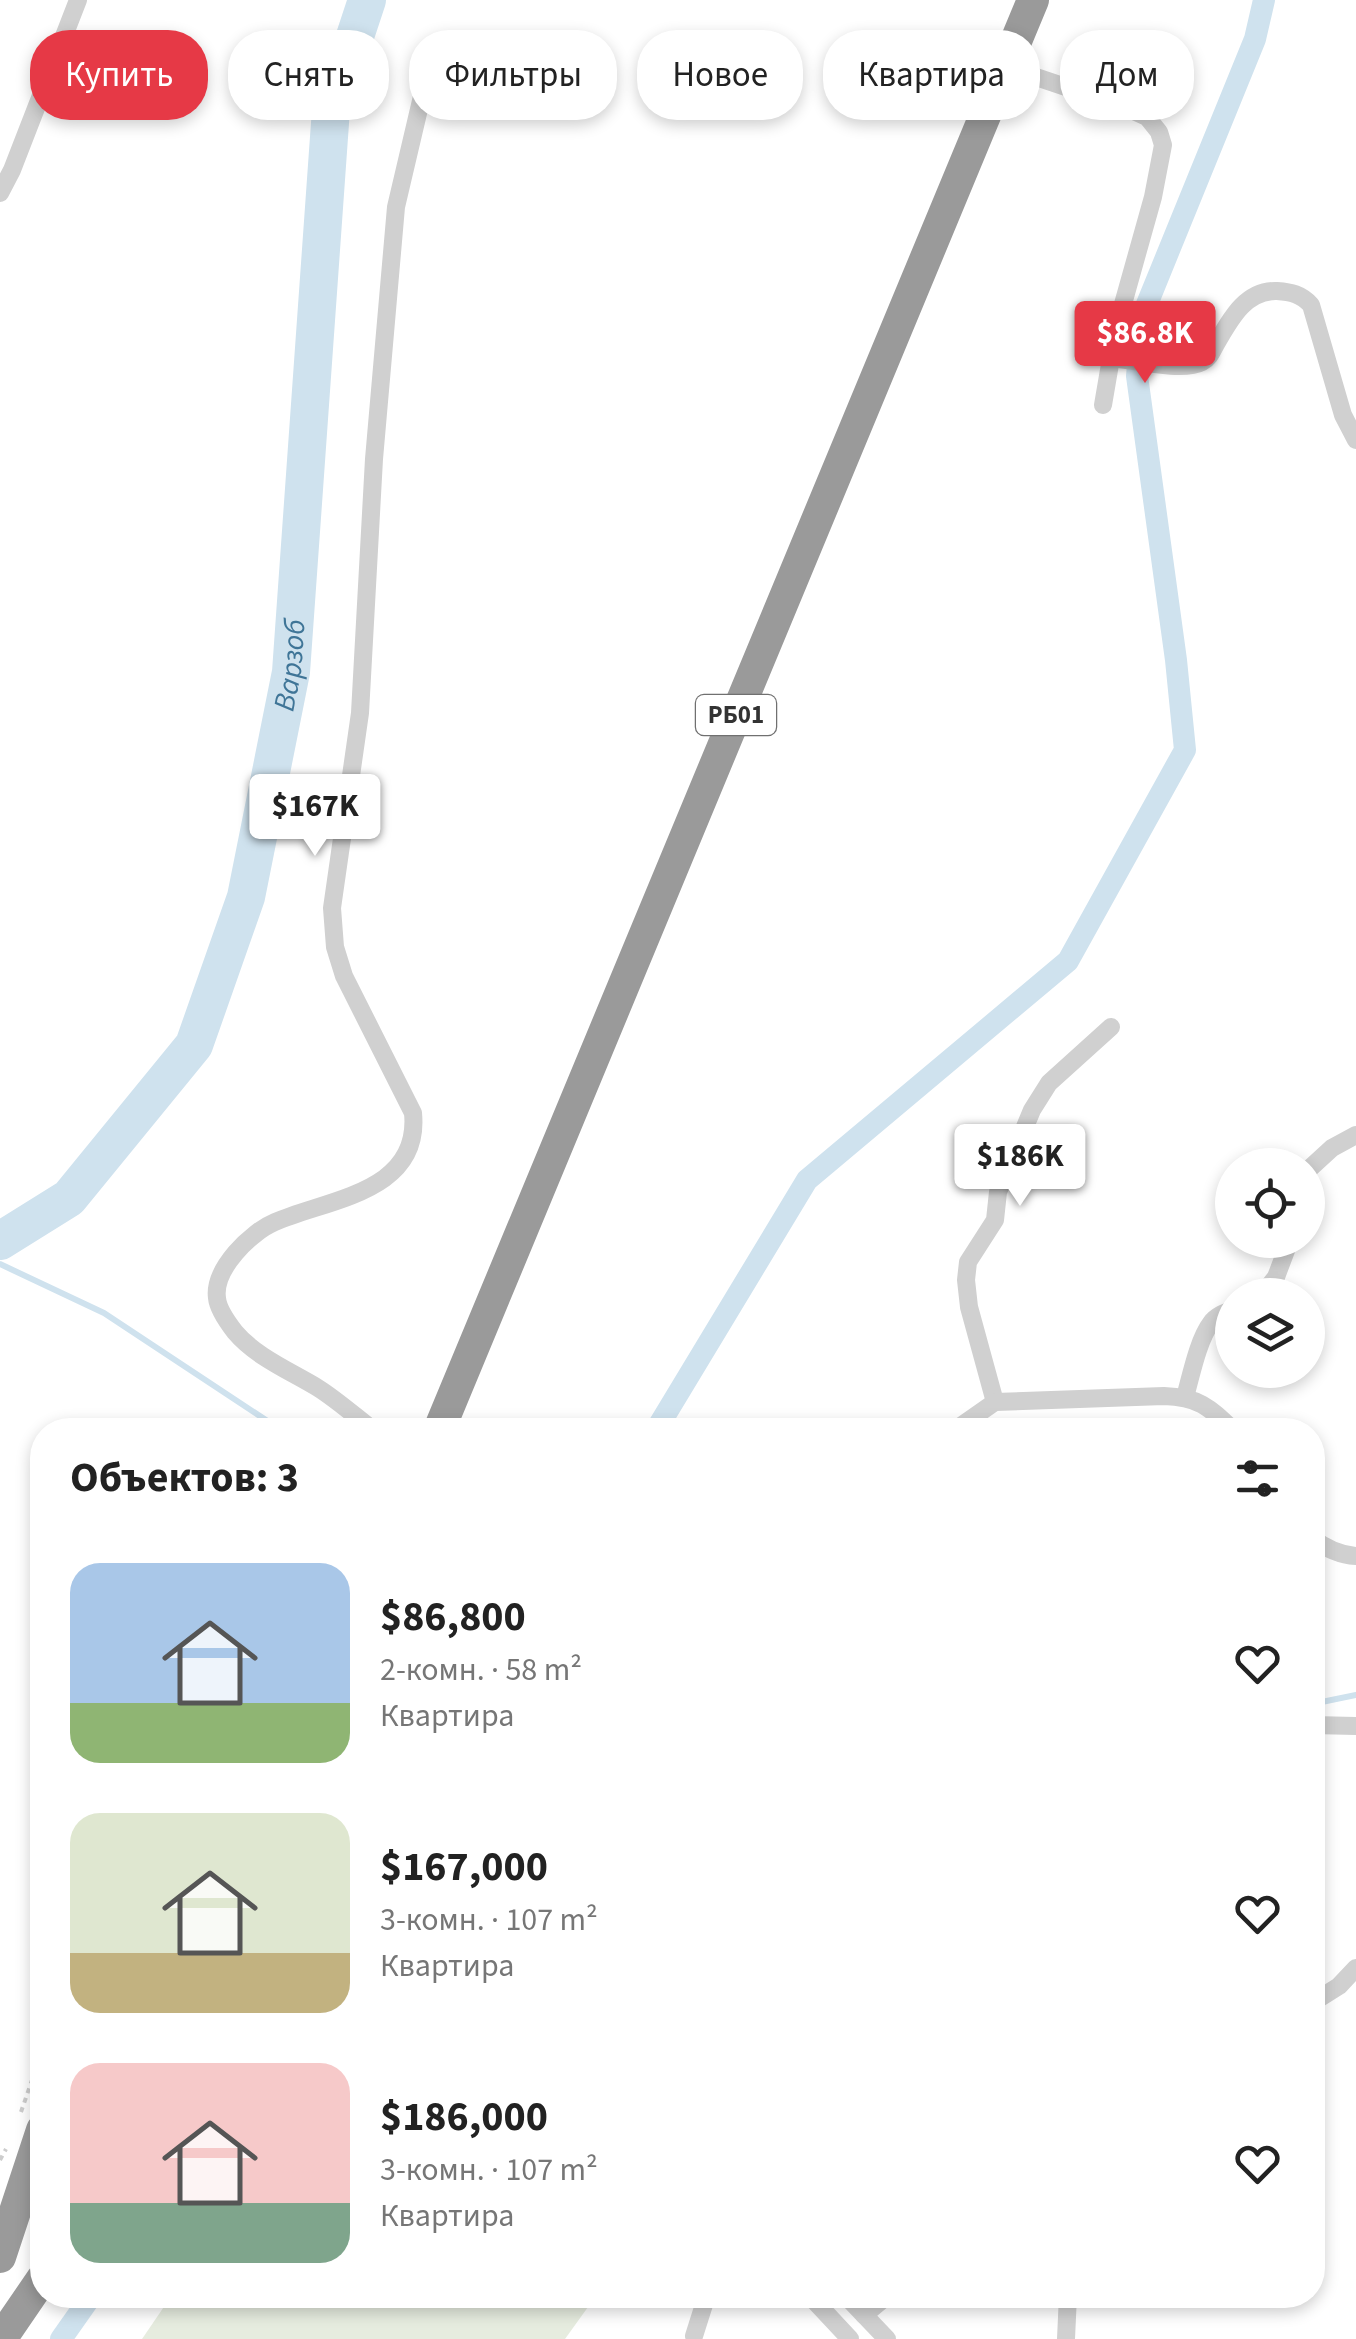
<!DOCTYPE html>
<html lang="ru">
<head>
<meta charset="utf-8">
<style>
	:root { --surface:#fff; --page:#f6f6f6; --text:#222; --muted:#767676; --accent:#e63946 }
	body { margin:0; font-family:"Source Sans 3",sans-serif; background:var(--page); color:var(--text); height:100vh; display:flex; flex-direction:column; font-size:38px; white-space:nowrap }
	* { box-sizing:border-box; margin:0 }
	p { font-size:32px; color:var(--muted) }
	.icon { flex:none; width:55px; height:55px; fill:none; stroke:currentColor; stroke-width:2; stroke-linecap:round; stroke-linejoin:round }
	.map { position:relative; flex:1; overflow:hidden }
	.side { position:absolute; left:30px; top:1418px; width:1295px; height:890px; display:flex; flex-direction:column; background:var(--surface); border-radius:40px; box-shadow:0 5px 15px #0003 }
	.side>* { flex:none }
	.hud { position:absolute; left:30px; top:30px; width:1298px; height:90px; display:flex; gap:20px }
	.tools { position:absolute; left:1215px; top:1148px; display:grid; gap:20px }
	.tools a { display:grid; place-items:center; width:110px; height:110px; border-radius:50%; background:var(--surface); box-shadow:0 5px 15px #0003; font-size:50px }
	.price { position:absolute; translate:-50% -85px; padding:0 22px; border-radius:10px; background:#fff; color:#222; font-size:32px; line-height:65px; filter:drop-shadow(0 2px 5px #0008) }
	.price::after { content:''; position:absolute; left:50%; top:60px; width:30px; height:22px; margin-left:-15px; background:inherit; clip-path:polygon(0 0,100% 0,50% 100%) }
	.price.current { background:var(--accent); color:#fff }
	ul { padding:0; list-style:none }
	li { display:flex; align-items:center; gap:30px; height:250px; padding:0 40px }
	li span { display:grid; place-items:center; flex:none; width:280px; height:200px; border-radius:30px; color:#555 }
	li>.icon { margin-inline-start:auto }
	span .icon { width:120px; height:120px; fill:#fffc; stroke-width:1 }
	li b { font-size:42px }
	h2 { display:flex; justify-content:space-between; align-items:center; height:120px; padding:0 40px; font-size:42px }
	.chip { padding:0 35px; border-radius:40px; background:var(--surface); box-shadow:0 5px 15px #0003; font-size:35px; line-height:90px }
	.chip.current { background:var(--accent); color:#fff }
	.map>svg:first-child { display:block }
	.green { fill:#e6ecdf }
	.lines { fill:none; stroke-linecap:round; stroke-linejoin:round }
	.stream { stroke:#cfe2ee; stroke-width:6 }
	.canal { stroke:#cfe2ee; stroke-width:22 }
	.river { stroke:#cfe2ee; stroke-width:38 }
	.path { stroke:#cdcdcd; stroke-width:4; stroke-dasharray:5 5; stroke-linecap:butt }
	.street { stroke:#d0d0d0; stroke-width:18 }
	.highway { stroke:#9a9a9a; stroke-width:32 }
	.labels { text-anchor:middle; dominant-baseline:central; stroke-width:10; stroke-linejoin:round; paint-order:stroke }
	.shield { fill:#fff; stroke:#707070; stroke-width:2.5 }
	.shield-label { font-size:25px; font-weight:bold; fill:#333 }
	.water-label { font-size:30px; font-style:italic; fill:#3f7597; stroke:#fff }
</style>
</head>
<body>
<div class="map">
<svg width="1356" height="2339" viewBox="0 0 1356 2339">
	<rect width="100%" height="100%" fill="#fff"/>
	<!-- green -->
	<polygon class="green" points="172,2295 569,2295 588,2307 565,2339 142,2339"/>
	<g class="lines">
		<!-- stream -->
		<g class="stream">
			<polyline points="0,1264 104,1313 281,1430"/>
			<polyline points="1312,1704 1356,1695"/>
		</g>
		<!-- canal -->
		<g class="canal">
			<polyline points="656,1430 807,1180 1068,961 1185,750 1176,660 1137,376 1143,314 1255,39 1264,0"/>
			<polyline points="61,2339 92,2295"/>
		</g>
		<!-- river -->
		<path class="river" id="s1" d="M 0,1241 L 69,1198 L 194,1045 L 246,897 L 291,672 L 331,109 L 367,0"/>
		<!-- path -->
		<g class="path">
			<polyline points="21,2112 42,2051"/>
			<polyline points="0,2160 6,2149"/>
		</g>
		<!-- street -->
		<g class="street">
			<polyline points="1006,67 1125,107 1147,117 1159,132 1163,145 1153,197 1116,329 1103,405"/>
			<polyline points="0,193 12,170 78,0"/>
			<path d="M 1110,358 C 1133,360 1183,372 1202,362 C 1210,358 1212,351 1216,344 C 1230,320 1245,290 1277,291 C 1291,292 1301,294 1311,305 L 1343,415 L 1356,440"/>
			<polyline points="1308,1170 1332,1148 1356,1135"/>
			<polyline points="1262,1295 1276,1277 1290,1240"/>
			<path d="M 1185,1397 C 1191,1376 1198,1340 1211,1323 C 1216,1316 1224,1313 1232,1310"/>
			<polyline points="995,1402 969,1307 966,1280 968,1262 995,1220 998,1192 1032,1110 1049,1083 1111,1027"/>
			<path d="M 373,1430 C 355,1416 337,1400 318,1388 C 290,1371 256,1357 235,1332 C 228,1323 218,1309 217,1298 C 213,1269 251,1232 275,1222 C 327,1199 421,1193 413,1113 L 344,976 L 335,947 L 332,908 L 360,713 L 374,459 L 396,207 L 427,75"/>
			<path d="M 955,1430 L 995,1402 L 1164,1396 C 1199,1397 1209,1407 1233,1430"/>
			<path d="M 1312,1538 C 1325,1548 1340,1555 1356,1556"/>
			<polyline points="1312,1725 1356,1726"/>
			<polyline points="1312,2003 1339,1986 1356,1968"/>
			<polyline points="809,2295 850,2339"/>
			<polyline points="845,2295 887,2339"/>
			<polyline points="864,2315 888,2295"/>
			<polyline points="694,2336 707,2295"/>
			<polyline points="1066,2339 1068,2295"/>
		</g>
		<!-- highway -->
		<g class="highway">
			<polyline points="439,1430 1033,0"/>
			<polyline points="0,2257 42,2130"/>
			<polyline points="1,2339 42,2279"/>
		</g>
	</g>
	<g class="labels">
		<!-- shield labels -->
		<rect class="shield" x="696" y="695" width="80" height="40" rx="8"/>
		<g class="shield-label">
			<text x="736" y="715">РБ01</text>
		</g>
		<!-- water labels -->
		<g class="water-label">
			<text stroke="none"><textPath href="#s1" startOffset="672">Варзоб</textPath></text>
		</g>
	</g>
</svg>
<div class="tools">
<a><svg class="icon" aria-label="locate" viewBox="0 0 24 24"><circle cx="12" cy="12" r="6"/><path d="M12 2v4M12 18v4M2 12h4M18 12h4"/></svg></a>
<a><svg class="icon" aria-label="layers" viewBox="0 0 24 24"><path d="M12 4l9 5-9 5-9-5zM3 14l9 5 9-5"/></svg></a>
</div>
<b class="price current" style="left:1145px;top:386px">$86.8K</b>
<b class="price" style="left:315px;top:859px">$167K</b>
<b class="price" style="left:1020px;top:1209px">$186K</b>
<div class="hud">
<a class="chip current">Купить</a>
<a class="chip">Снять</a>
<a class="chip">Фильтры</a>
<a class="chip">Новое</a>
<a class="chip">Квартира</a>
<a class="chip">Дом</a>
</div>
<section class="side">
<h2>Объектов: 3<svg class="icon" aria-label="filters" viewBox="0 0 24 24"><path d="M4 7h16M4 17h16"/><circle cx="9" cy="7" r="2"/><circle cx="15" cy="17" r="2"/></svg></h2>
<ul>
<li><span style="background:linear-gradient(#a9c7e8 70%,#8fb573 0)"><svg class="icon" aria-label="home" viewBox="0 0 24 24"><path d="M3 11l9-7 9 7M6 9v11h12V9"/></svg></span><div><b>$86,800</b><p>2-комн. · 58 m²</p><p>Квартира</p></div><svg class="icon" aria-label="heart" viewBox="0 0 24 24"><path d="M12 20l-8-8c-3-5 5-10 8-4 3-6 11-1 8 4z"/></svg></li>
<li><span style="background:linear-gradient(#dfe7d0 70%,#c2b280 0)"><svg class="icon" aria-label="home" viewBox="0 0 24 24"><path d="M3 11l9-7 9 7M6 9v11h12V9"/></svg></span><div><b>$167,000</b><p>3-комн. · 107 m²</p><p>Квартира</p></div><svg class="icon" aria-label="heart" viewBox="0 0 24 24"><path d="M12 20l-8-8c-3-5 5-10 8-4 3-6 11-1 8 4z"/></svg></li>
<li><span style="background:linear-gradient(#f6c9c9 70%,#7fa58c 0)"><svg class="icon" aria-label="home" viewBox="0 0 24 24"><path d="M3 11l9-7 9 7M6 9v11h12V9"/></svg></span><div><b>$186,000</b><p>3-комн. · 107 m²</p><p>Квартира</p></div><svg class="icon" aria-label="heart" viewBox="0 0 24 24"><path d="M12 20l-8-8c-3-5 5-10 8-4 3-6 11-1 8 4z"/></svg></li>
</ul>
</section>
</div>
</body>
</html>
